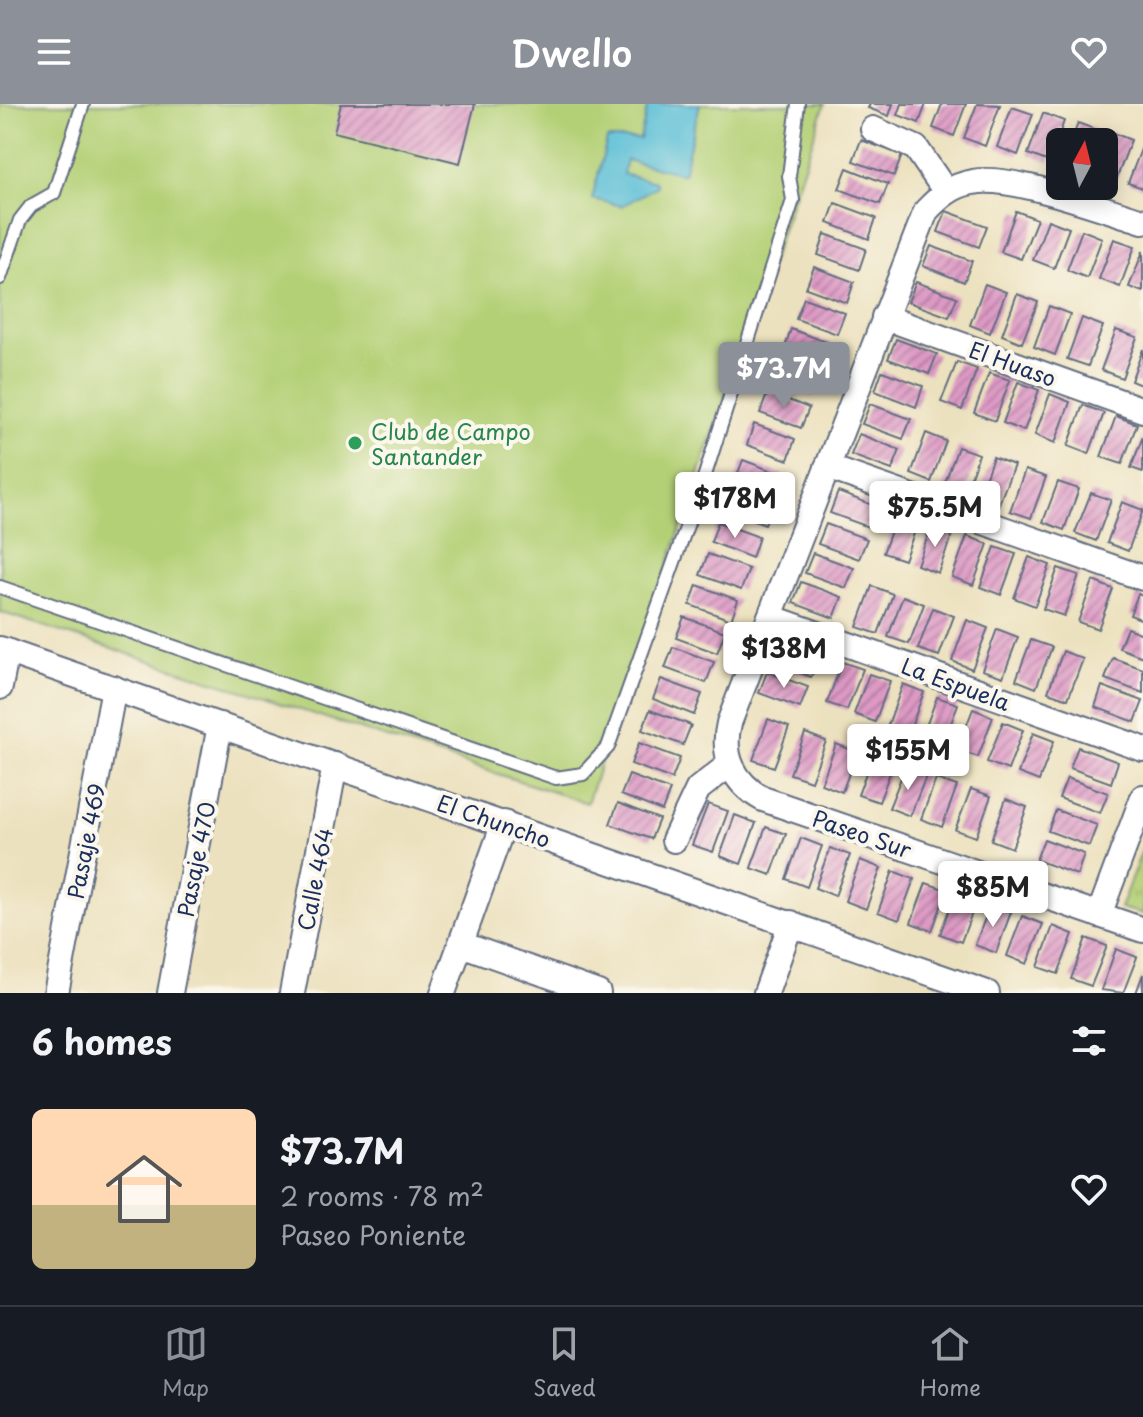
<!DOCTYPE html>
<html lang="en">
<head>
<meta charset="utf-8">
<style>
	:root { --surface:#171b24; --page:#20242c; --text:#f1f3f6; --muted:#9ea1a6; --line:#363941; --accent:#8c9099 }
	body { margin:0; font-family:"Playpen Sans",sans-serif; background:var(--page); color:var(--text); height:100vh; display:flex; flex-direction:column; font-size:30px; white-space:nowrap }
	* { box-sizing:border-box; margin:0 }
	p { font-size:26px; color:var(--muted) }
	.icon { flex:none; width:44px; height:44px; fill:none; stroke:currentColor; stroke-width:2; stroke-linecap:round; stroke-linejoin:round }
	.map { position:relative; height:889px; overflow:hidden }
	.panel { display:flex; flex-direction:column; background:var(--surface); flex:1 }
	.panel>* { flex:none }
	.needle { width:52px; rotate:7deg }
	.buttons { position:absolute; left:1046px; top:24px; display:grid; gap:16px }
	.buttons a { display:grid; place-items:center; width:72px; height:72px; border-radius:12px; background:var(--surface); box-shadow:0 4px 20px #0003; font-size:40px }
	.price { position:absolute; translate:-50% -68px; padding:0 18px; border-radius:8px; background:#fff; color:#222; font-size:26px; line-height:52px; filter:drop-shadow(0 2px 4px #0008) }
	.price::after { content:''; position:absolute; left:50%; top:48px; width:24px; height:18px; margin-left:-12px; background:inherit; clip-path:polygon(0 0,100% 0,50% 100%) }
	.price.selected { background:var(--accent); color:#fff }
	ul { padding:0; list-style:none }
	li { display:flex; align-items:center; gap:24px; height:200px; padding:0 32px }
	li+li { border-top:2px solid var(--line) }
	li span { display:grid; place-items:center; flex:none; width:224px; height:160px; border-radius:12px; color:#555 }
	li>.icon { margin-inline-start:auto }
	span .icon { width:96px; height:96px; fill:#fffc; stroke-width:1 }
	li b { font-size:34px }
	h2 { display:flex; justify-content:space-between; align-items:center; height:96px; padding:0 32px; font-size:34px }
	header { display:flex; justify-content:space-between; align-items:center; height:104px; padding:0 32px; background:var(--accent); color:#fff; font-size:36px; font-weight:600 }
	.tabs { display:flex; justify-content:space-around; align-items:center; height:112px; border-top:2px solid var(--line); background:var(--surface); font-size:22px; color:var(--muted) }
	.tabs a { display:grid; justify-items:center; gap:4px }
	.tabs .selected { color:var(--accent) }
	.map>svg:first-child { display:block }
	.grass { fill:url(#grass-tufts); stroke:#68806a; stroke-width:2 }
	.pitch { fill:#b4d076; stroke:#68806a; stroke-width:2 }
	.water { fill:#58bed6; stroke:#3a769a; stroke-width:2 }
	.building { fill:url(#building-hatch) }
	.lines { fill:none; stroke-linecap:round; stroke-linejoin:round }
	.service-casing { stroke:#646d80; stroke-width:16 }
	.minor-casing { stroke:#646d80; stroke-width:28 }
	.service { stroke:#fff; stroke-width:12 }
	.minor { stroke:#fff; stroke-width:24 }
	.leisure-dot { fill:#2e9e5b; stroke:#fbf7ec; stroke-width:3 }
	.labels { text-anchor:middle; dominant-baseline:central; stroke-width:8; stroke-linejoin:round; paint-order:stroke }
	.street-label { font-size:22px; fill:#1b2f5e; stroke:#fbf7ec }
	.leisure-label { font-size:22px; fill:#27864d; stroke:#fbf7ec; text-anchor:start }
</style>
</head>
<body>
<header><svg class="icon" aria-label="menu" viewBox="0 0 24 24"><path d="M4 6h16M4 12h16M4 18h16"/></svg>Dwello<svg class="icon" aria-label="heart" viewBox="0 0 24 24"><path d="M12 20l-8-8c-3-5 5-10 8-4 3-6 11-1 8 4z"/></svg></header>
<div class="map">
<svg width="1143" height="889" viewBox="0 0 1143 889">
	<defs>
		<pattern id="grass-tufts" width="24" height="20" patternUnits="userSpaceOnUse" patternTransform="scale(2)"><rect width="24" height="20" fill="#b4d076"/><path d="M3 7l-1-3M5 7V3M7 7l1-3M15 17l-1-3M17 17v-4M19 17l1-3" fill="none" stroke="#9ab368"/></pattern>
		<pattern id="building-hatch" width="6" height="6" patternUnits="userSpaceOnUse" patternTransform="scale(2)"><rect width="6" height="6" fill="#dd99c4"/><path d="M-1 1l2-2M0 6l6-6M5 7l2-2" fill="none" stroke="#b27da2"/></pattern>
	</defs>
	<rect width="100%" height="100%" fill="#fbf7ec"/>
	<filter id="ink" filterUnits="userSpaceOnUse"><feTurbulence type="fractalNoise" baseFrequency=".0125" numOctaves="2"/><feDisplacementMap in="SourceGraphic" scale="16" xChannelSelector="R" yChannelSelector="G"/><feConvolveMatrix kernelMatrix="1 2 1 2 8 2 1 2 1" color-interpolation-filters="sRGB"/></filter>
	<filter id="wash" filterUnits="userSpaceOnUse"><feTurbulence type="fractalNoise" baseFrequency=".006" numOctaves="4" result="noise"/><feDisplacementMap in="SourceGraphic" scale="32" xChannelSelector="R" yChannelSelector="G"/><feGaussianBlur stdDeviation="1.8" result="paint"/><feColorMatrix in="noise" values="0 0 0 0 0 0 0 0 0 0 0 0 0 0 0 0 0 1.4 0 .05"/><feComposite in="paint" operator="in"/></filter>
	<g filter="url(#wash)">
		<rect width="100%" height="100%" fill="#ece1be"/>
		<!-- grass -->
		<polygon class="grass" points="1143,744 1143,810 1120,804"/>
		<!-- pitch -->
		<polygon class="pitch" points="0,0 825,0 587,699 0,508"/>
		<!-- water -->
		<polygon class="water" points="648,0 700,0 683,70 626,56 623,70 655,78 657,82 622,102 592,95 607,35 640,35"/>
		<g id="blocks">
			<!-- building -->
			<g class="building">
				<polygon points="341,0 475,0 460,59 334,28"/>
				<polygon points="870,0 893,0 889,12 868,4"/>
				<polygon points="902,0 926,0 919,19 898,11"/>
				<polygon points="942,0 966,0 954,32 933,24"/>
				<polygon points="977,0 1000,1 985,42 964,34"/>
				<polygon points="1012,3 1033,10 1018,51 997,43"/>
				<polygon points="1043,9 1064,17 1049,58 1028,50"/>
				<polygon points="1078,19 1099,27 1094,38 1071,38"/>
				<polygon points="1111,28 1131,36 1116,76 1104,72 1104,45"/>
				<polygon points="861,36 902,51 894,72 853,57"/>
				<polygon points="1143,40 1143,84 1128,79"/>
				<polygon points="847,64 888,80 880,100 839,85"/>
				<polygon points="835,99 876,114 869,135 828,119"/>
				<polygon points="946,107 987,122 979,143 938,128"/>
				<polygon points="1016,107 1037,115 1021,155 1001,148"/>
				<polygon points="1048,116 1069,124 1054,164 1033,156"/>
				<polygon points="1082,126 1102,134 1087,174 1067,166"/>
				<polygon points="825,130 866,145 859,166 818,151"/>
				<polygon points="1114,135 1135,142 1120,183 1099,175"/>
				<polygon points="931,142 972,157 964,178 923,162"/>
				<polygon points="1143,147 1143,188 1129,183"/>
				<polygon points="814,163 854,178 847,199 806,184"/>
				<polygon points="916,178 957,193 949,213 908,198"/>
				<polygon points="985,180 1006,188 990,229 970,221"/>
				<polygon points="1017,190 1038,198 1022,239 1002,231"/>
				<polygon points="804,194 845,209 837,230 796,215"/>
				<polygon points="1049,202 1070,210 1055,251 1034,243"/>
				<polygon points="1082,214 1103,222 1088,262 1067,255"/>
				<polygon points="791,225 832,240 824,261 784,246"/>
				<polygon points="1116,226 1137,233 1122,274 1101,266"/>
				<polygon points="896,235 937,250 929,270 888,255"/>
				<polygon points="1143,245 1143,282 1131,277"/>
				<polygon points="780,257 821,272 813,292 772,277"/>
				<polygon points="957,258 977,265 962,306 941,298"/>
				<polygon points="882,267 923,282 916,303 875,287"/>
				<polygon points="989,269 1010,276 995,317 974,309"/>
				<polygon points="1018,278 1039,286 1024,327 1003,319"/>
				<polygon points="768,288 809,304 801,324 760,309"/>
				<polygon points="1050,290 1070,298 1055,339 1035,331"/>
				<polygon points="870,300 911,315 903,335 862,320"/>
				<polygon points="1083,301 1104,309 1089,350 1068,342"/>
				<polygon points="1116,312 1137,320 1122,360 1101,353"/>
				<polygon points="754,320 795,335 788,356 747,341"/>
				<polygon points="926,329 946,337 931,378 911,370"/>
				<polygon points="859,330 900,346 892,366 851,351"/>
				<polygon points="1143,332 1143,368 1131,364"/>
				<polygon points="958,343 979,350 964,391 943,384"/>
				<polygon points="993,353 1014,361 998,402 978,394"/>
				<polygon points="743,356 783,371 776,392 735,377"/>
				<polygon points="1025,366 1046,373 1031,414 1010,407"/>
				<polygon points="1058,378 1079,385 1064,426 1043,418"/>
				<polygon points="732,384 773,400 765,420 724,405"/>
				<polygon points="838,388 878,403 871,424 830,409"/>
				<polygon points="1091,389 1111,396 1096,437 1075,429"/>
				<polygon points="1122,398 1143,406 1128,447 1107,439"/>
				<polygon points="898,408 919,416 904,456 883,449"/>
				<polygon points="718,418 759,433 752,454 711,438"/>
				<polygon points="826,420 867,435 859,455 818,440"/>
				<polygon points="932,421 953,428 938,469 917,461"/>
				<polygon points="967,432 988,440 973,481 952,473"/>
				<polygon points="995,443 1016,450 1001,491 980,483"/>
				<polygon points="813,449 854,464 846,484 805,469"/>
				<polygon points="708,450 749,465 741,486 700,471"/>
				<polygon points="1029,453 1050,461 1035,502 1014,494"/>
				<polygon points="1058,464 1079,471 1064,512 1043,505"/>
				<polygon points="1093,477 1113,485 1098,525 1078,518"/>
				<polygon points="801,478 842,493 834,514 793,499"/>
				<polygon points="697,481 738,496 731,516 690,501"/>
				<polygon points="872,482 893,490 878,530 857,523"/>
				<polygon points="1138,490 1143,492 1143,516 1130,511"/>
				<polygon points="903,492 924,500 909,540 888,533"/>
				<polygon points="933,504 954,512 939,552 918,545"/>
				<polygon points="684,513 725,528 717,549 676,534"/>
				<polygon points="967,516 988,524 972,565 952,557"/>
				<polygon points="1127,524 1143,530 1143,553 1119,544"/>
				<polygon points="997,525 1018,533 1003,573 982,566"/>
				<polygon points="1031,536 1052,543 1036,584 1016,576"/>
				<polygon points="778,538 819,553 811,573 771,558"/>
				<polygon points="673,543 714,558 706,579 665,564"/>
				<polygon points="1063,547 1083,555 1068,595 1048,588"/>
				<polygon points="1113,554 1143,565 1143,589 1105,575"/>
				<polygon points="842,558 863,565 847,606 827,599"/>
				<polygon points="767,568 808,583 800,604 759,589"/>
				<polygon points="869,570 890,577 875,618 854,610"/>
				<polygon points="661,575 702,590 694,611 653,595"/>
				<polygon points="903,580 924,588 909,628 888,621"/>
				<polygon points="1102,582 1143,597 1135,618 1095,603"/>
				<polygon points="937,593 958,600 943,641 922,633"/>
				<polygon points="973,605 993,613 978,653 957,646"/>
				<polygon points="650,606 691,621 683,641 642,626"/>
				<polygon points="768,615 789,623 774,663 753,656"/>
				<polygon points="1003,618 1023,626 1008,666 987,658"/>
				<polygon points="805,629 826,637 811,677 790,670"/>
				<polygon points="1033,629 1054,637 1039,677 1018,669"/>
				<polygon points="639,639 680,654 672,675 631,660"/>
				<polygon points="836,640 857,648 842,688 821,680"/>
				<polygon points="1078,643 1118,658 1111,679 1070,664"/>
				<polygon points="873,650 894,658 879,698 858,691"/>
				<polygon points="905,664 926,672 910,712 889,704"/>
				<polygon points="629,671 670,686 662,707 621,691"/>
				<polygon points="1067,674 1108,689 1100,709 1059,694"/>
				<polygon points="936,675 957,682 942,723 921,715"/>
				<polygon points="971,685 991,692 976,733 955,726"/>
				<polygon points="1006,695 1027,703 1012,744 991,736"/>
				<polygon points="618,699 659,715 651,735 610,720"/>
				<polygon points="708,700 728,707 713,748 692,741"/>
				<polygon points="1056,706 1097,721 1089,742 1048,727"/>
				<polygon points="735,711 756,719 741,760 720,752"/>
				<polygon points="766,723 786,730 771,771 751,764"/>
				<polygon points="801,734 822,742 807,783 786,775"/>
				<polygon points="1044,735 1084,750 1077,771 1036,756"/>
				<polygon points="830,744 850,751 835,792 815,784"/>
				<polygon points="860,756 881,764 866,805 845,797"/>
				<polygon points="893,767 914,775 899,816 878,808"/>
				<polygon points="926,779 947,786 932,827 911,819"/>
				<polygon points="955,790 976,798 961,838 940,830"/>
				<polygon points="990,801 1011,808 996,849 975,841"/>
				<polygon points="1022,812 1043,820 1027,860 1007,852"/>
				<polygon points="1053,822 1073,830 1058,870 1038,863"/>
				<polygon points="1086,834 1107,842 1091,882 1071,875"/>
				<polygon points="1116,845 1137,853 1123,889 1101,886"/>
				<polygon points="1143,870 1143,889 1136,889"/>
			</g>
		</g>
	</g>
	<g filter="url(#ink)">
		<use href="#blocks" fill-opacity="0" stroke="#646d80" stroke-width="2"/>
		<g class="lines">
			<defs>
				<g id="service">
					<polyline points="0,174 20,116 31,102 54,89 83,0"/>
					<polyline points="0,483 556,674 583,670 608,643 705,371 793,96 789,72 798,0"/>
				</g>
				<g id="minor">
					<polyline points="873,25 916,44 946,88"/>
					<path d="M 1143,117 C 1102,105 1011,70 973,78 C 953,81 939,93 926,107 L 729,619 C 721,652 734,679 763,695 L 1143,826"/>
					<polyline points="884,213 1143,306"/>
					<polyline points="827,363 1143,474"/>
					<polyline points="770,513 1143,645"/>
					<polyline points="0,545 987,889"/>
					<polyline points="0,583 7,547"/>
					<polyline points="674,736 698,685 730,660"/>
					<polyline points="1099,811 1143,693"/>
					<polyline points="461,840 598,889"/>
					<polyline points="56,889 114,584"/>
					<polyline points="170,889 220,621"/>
					<polyline points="292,889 335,661"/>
					<polyline points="443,889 504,719"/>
					<polyline points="766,889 791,819"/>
				</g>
			</defs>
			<!-- service casing -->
			<use href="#service" class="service-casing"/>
			<!-- minor casing -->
			<use href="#minor" class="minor-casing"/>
			<!-- service -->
			<use href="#service" class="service"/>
			<!-- minor -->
			<use href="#minor" class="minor"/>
		</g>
	</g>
	<!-- markers -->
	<circle class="leisure-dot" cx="355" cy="339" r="8"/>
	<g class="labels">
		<!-- street labels -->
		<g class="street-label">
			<text transform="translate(1013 259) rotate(20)">El Huaso</text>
			<text transform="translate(956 579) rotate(20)">La Espuela</text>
			<text transform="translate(494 716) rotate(19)">El Chuncho</text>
			<text transform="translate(862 729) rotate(19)">Paseo Sur</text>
			<text transform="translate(85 737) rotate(-79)">Pasaje 469</text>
			<text transform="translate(195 755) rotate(-79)">Pasaje 470</text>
			<text transform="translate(314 775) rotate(-79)">Calle 464</text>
		</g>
		<!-- leisure labels -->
		<g class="leisure-label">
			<text x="371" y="326">Club de Campo<tspan x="371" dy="25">Santander</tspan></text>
		</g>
	</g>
</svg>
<div class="buttons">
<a><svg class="needle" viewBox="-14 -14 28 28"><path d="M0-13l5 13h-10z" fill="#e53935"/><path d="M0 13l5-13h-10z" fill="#9ea1a6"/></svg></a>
</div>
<b class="price selected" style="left:784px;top:306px">$73.7M</b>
<b class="price" style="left:735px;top:436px">$178M</b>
<b class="price" style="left:935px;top:445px">$75.5M</b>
<b class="price" style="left:784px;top:586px">$138M</b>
<b class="price" style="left:908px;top:688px">$155M</b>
<b class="price" style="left:993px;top:825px">$85M</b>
</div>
<section class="panel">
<h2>6 homes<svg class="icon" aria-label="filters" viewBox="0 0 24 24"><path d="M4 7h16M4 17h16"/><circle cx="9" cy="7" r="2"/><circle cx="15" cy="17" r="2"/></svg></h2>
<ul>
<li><span style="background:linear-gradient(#ffd9b3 60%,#c2b280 0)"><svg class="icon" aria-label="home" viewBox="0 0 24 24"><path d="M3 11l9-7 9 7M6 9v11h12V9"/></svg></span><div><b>$73.7M</b><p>2 rooms · 78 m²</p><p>Paseo Poniente</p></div><svg class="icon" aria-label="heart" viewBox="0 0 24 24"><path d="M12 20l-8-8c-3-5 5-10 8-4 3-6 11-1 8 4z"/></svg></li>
</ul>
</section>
<nav class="tabs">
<a class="selected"><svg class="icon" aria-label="map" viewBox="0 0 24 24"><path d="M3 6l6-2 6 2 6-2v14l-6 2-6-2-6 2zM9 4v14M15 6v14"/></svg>Map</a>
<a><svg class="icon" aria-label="saved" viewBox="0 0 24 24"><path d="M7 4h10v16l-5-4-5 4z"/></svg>Saved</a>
<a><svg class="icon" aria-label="home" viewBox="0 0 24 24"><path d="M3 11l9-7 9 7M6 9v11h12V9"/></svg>Home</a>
</nav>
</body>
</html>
